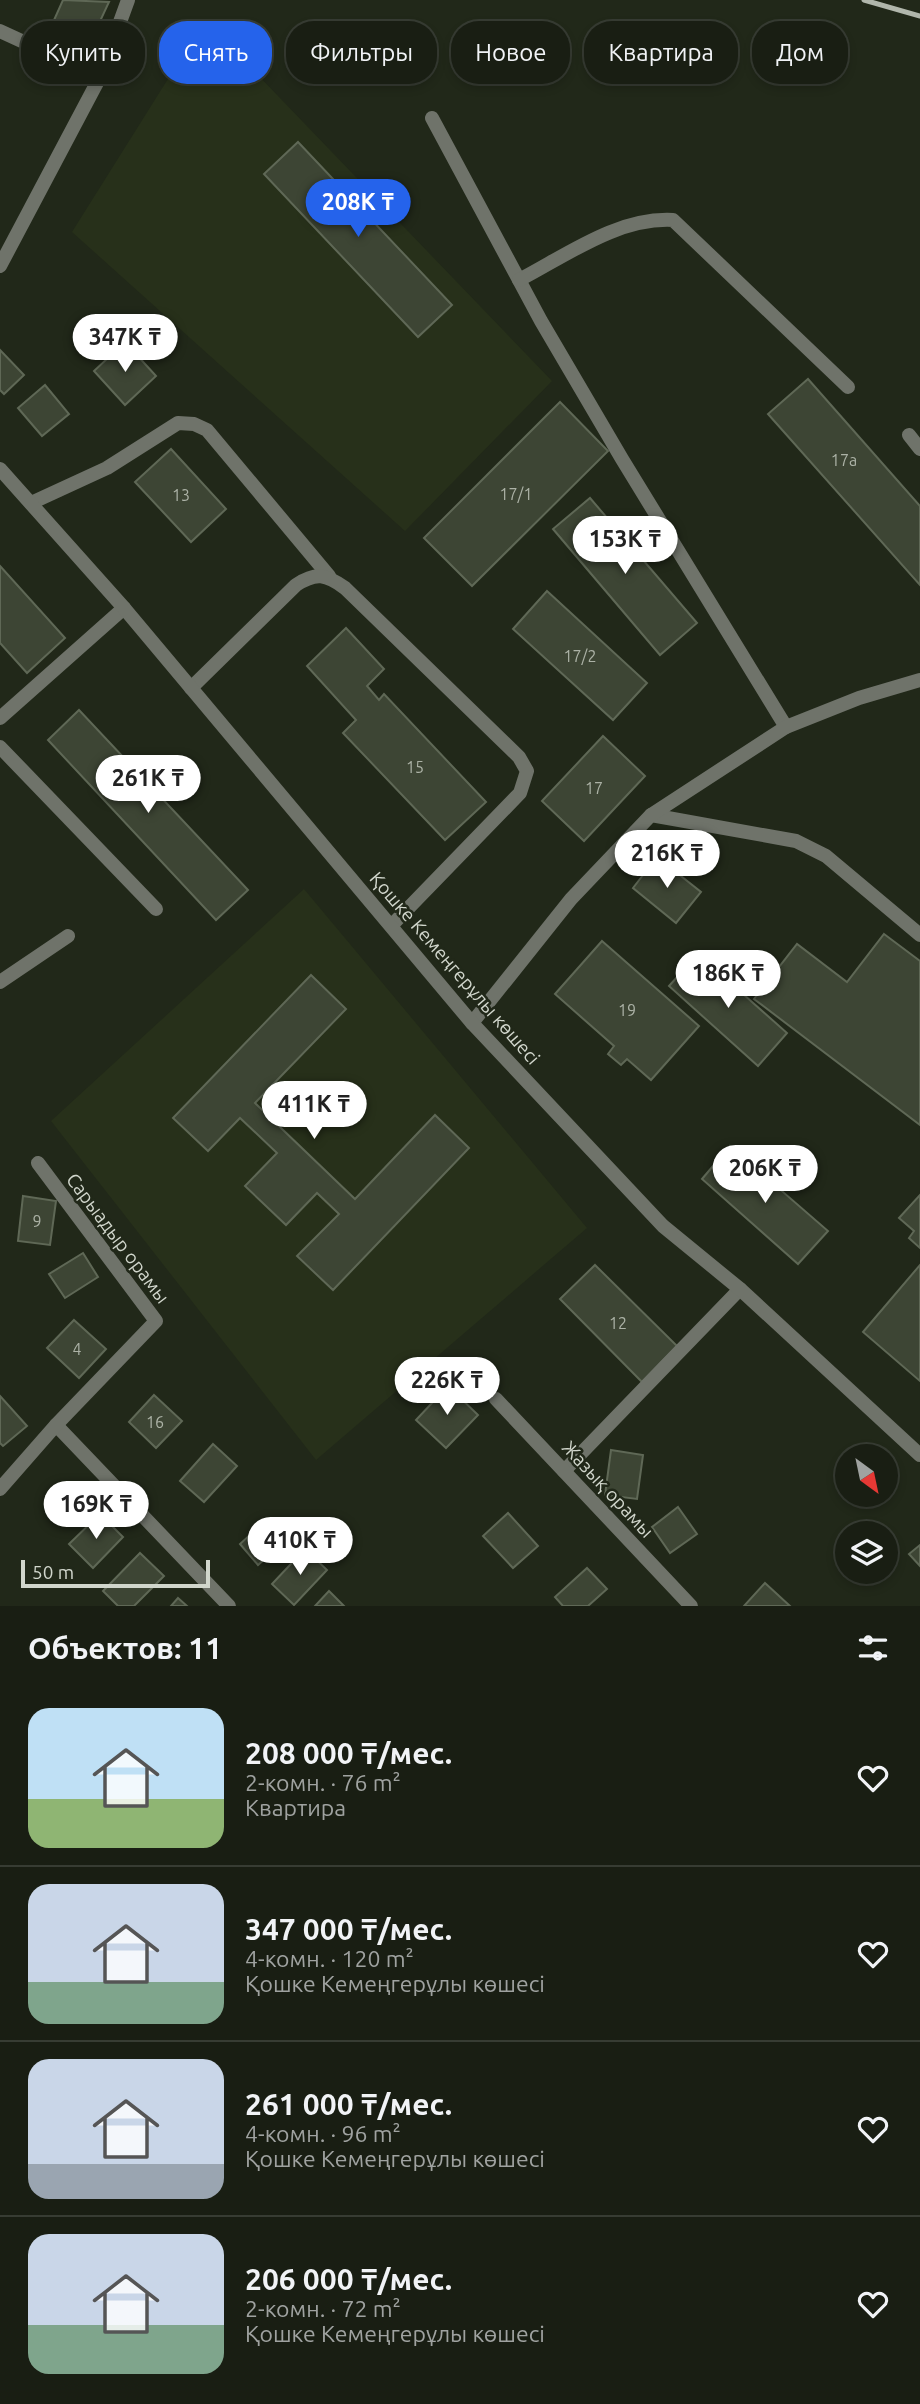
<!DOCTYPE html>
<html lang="ru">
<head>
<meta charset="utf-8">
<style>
	:root { --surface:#191e13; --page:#22271c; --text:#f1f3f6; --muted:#9fa2a0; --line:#373c33; --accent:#2563eb }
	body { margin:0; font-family:Ubuntu,sans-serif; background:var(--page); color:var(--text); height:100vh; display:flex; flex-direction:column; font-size:26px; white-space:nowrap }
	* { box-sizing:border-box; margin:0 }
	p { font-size:23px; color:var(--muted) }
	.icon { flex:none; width:38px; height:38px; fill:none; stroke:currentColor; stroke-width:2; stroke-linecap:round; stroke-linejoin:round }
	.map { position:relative; height:1606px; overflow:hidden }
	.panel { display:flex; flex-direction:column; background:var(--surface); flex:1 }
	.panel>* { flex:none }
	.guide { position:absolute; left:21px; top:21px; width:878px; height:63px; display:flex; gap:14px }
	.needle { width:46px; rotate:147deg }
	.controls { position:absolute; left:835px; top:1444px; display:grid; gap:14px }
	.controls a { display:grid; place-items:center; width:63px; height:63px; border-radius:50%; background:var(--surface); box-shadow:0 4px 10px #0003,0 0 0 2px var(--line); font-size:35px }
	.scale { position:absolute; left:21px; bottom:18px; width:189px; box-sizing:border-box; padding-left:7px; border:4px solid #d1d6cc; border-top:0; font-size:19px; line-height:24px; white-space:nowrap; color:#d1d6cc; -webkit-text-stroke:5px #212819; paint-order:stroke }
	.price { position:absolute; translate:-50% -60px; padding:0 16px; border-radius:24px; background:#fff; color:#222; font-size:23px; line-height:46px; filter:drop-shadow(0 2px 4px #0008) }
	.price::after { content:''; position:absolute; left:50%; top:42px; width:21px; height:16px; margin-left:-10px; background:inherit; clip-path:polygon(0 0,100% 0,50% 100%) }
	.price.active { background:var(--accent); color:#fff }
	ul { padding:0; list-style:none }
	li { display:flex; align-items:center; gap:21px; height:175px; padding:0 28px }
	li+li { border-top:2px solid var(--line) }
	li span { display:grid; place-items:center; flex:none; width:196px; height:140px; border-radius:21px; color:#555 }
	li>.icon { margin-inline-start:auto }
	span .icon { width:84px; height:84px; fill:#fffc; stroke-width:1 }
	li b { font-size:30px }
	h2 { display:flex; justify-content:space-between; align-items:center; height:84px; padding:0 28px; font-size:30px }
	.chip { padding:0 24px; border-radius:28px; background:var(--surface); box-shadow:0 4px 10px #0003,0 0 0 2px var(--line); font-size:24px; line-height:63px }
	.chip.active { background:var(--accent); color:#fff }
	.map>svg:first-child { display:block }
	.built { fill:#27301a }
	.building { fill:#3d4534; stroke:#5f6856; stroke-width:2 }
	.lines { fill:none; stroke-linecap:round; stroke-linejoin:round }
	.service { stroke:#6f736a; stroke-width:14 }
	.minor { stroke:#6f736a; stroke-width:14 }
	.tertiary { stroke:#6f736a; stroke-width:14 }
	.rail { stroke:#b1b7ac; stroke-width:5 }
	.labels { text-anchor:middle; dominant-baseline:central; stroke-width:5; stroke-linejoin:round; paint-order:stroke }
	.number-label { font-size:16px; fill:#acb2a6 }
	.street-label { font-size:19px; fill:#d1d6cc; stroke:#212819 }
</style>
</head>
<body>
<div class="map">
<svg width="920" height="1606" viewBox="0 0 920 1606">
	<rect width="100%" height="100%" fill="#212819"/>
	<!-- built -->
	<g class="built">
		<polygon points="205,20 552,381 405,531 72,232"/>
		<polygon points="304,889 587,1228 316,1460 51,1121"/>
	</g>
	<!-- building -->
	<g class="building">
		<polygon points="63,0 109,2 88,47 50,29"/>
		<polygon points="298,142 452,305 418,337 264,174"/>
		<polygon points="125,342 156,376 125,405 94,371"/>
		<polygon points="0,350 24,375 4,394 0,390"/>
		<polygon points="808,379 920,506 920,585 768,414"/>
		<polygon points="45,385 69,414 42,436 18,408"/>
		<polygon points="560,402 608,451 472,586 424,538"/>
		<polygon points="171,449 226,509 191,542 135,482"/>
		<polygon points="590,498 697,623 660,655 553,529"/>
		<polygon points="0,566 65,638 27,673 0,643"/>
		<polygon points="547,591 647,683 613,720 513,629"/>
		<polygon points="346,628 384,669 367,686 379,700 384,694 486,802 445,840 343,733 356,720 307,666"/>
		<polygon points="79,710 248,890 216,920 48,740"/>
		<polygon points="603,736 645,776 584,841 542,801"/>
		<polygon points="657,857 701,892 676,923 633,888"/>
		<polygon points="884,934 920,961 920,1125 754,999 797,944 847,982"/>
		<polygon points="602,941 699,1026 651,1080 627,1059 621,1065 608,1054 614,1046 555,994"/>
		<polygon points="698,954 787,1033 758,1066 669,986"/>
		<polygon points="311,975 346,1009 255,1103 355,1199 435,1115 469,1148 333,1290 297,1256 339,1214 317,1193 286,1225 245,1186 277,1153 240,1118 208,1151 173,1118"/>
		<polygon points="730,1146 828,1231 798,1264 702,1179"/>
		<polygon points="920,1195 920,1248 909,1238 914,1231 899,1218"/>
		<polygon points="23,1196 56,1201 50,1245 18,1241"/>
		<polygon points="83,1253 98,1277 65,1298 49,1274"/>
		<polygon points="595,1265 677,1346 642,1382 560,1299"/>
		<polygon points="920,1265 920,1381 863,1332"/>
		<polygon points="74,1320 106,1349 79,1378 47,1348"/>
		<polygon points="448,1386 478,1415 446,1448 416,1420"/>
		<polygon points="154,1395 182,1421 156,1448 129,1422"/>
		<polygon points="0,1396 27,1426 3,1446 0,1443"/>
		<polygon points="213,1444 237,1466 204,1502 180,1481"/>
		<polygon points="611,1450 643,1455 637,1499 605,1495"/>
		<polygon points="678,1507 697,1534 670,1553 652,1527"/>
		<polygon points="508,1513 538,1546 513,1568 483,1536"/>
		<polygon points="100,1514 123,1537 93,1568 69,1544"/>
		<polygon points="265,1521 284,1542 258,1565 240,1544"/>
		<polygon points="920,1545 920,1566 909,1554"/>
		<polygon points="305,1549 327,1570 294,1605 272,1584"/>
		<polygon points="140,1553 164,1576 134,1606 118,1606 103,1591"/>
		<polygon points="587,1568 607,1589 588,1606 563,1606 555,1597"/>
		<polygon points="765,1583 790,1606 744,1606"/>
		<polygon points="329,1591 344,1606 315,1606"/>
		<polygon points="178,1598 187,1606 171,1606"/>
	</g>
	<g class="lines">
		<!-- service -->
		<g class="service">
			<polyline points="0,31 100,77"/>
			<polyline points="432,118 541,321 622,459 786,727"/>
			<polyline points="0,266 100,77 128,0"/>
			<path d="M 519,280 C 567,255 618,217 673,220 L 848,387"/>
			<polyline points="909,435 920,449"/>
			<polyline points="31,503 107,468 178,423 194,424 207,430 329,576"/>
			<path d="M 191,688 L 296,585 C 316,572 326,574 345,588 L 519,757 L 527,771 L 520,793 L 392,925"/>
			<polyline points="0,718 124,608"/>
			<polyline points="0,747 156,909"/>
			<polyline points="651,815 796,841 826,856 920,935"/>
			<polyline points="0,982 68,936"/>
			<polyline points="472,1023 571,899 651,815 786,727 859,698 920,680"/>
			<polyline points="56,1425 229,1606"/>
			<polyline points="564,1471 740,1289"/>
		</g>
		<!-- minor -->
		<g class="minor">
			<polyline points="496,1399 691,1606"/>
			<polyline points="0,1489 56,1425 156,1321 38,1163"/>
		</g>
		<!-- tertiary -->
		<polyline class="tertiary" points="0,469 124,608 472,1023 663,1226 740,1289 920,1455"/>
		<!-- rail -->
		<polyline class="rail" points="864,0 920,16"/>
	</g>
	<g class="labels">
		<!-- number labels -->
		<g class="number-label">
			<text x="844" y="460">17а</text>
			<text x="516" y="494">17/1</text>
			<text x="181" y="495">13</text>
			<text x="580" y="656">17/2</text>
			<text x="415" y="767">15</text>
			<text x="594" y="788">17</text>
			<text x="627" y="1010">19</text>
			<text x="37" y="1221">9</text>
			<text x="618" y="1323">12</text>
			<text x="77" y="1349">4</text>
			<text x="155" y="1422">16</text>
		</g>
		<!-- street labels -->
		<g class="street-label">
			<text transform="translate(455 968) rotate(49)">Қошке Кемеңгерұлы көшесі</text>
			<text transform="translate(118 1238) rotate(53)">Сарыадыр орамы</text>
			<text transform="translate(608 1489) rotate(47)">Жазық орамы</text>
		</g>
	</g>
</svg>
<div class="controls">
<a><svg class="needle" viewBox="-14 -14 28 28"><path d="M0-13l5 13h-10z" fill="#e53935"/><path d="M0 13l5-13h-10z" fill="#9fa2a0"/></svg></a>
<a><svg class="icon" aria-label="layers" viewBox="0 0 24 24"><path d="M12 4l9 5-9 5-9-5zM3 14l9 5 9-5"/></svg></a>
</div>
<div class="scale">50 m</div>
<b class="price active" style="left:358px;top:239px">208K ₸</b>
<b class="price" style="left:125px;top:374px">347K ₸</b>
<b class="price" style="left:625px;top:576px">153K ₸</b>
<b class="price" style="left:148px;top:815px">261K ₸</b>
<b class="price" style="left:667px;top:890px">216K ₸</b>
<b class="price" style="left:728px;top:1010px">186K ₸</b>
<b class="price" style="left:314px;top:1141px">411K ₸</b>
<b class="price" style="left:765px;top:1205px">206K ₸</b>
<b class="price" style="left:447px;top:1417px">226K ₸</b>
<b class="price" style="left:96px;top:1541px">169K ₸</b>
<b class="price" style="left:300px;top:1577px">410K ₸</b>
<div class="guide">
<a class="chip">Купить</a>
<a class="chip active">Снять</a>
<a class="chip">Фильтры</a>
<a class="chip">Новое</a>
<a class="chip">Квартира</a>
<a class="chip">Дом</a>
</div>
</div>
<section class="panel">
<h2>Объектов: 11<svg class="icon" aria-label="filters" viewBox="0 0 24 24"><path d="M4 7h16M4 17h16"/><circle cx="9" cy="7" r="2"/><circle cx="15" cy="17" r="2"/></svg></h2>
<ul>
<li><span style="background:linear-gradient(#bfe0f5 65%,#8fb573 0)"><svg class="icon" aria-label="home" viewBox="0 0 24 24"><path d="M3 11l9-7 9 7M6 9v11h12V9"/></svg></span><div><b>208 000 ₸/мес.</b><p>2-комн. · 76 m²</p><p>Квартира</p></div><svg class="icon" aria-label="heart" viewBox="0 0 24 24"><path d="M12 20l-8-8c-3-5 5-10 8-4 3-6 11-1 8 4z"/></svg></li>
<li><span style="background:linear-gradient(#c9d6e8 70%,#7fa58c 0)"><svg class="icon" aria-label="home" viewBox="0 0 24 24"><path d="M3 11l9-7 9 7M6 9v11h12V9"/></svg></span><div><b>347 000 ₸/мес.</b><p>4-комн. · 120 m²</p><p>Қошке Кемеңгерұлы көшесі</p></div><svg class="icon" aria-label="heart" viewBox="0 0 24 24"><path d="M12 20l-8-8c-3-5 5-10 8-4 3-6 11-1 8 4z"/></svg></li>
<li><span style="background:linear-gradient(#c9d6e8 75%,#9aa5b1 0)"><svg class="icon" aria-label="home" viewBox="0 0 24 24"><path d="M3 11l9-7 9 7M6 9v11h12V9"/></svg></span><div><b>261 000 ₸/мес.</b><p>4-комн. · 96 m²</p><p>Қошке Кемеңгерұлы көшесі</p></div><svg class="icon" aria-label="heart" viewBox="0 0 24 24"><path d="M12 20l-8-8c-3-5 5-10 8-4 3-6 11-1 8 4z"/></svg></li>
<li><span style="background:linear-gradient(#c9d6e8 65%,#7fa58c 0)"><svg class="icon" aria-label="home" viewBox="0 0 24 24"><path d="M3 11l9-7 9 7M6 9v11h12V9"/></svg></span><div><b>206 000 ₸/мес.</b><p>2-комн. · 72 m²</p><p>Қошке Кемеңгерұлы көшесі</p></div><svg class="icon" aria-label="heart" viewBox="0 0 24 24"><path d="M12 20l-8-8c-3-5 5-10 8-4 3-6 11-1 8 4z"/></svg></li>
</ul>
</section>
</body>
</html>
